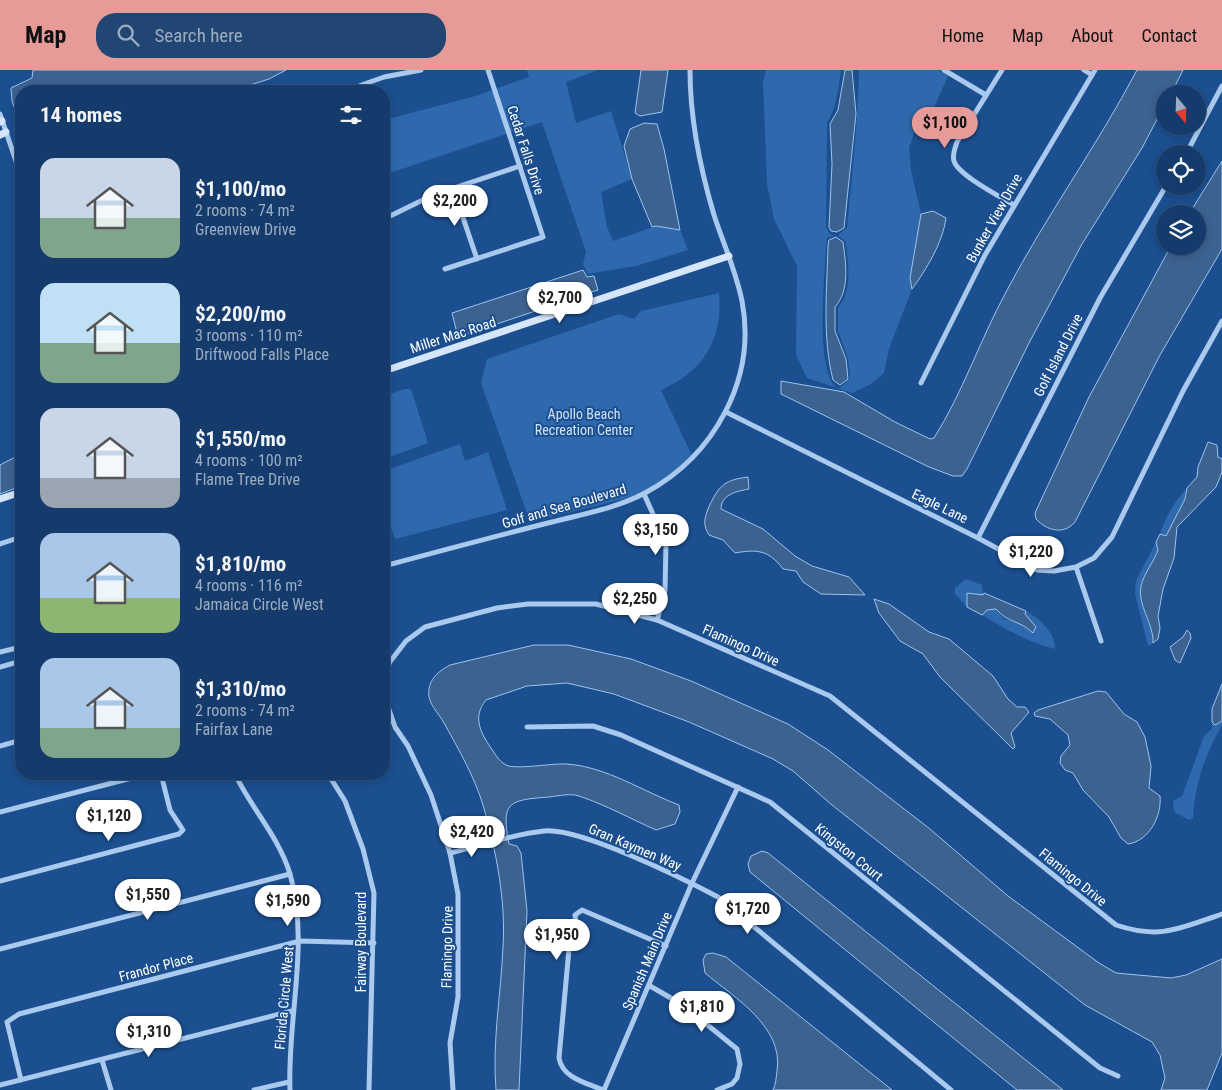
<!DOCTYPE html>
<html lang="en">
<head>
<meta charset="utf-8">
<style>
	:root { --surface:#143b6b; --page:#214673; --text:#f1f3f6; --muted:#9dadc1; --line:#33557e; --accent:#e69b98 }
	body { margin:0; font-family:"Roboto Condensed",sans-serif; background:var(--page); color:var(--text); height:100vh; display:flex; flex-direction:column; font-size:19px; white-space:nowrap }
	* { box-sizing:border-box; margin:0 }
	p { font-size:16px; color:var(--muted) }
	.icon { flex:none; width:28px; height:28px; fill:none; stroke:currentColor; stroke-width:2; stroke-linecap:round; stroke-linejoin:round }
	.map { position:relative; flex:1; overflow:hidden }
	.sheet { position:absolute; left:15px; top:15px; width:375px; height:695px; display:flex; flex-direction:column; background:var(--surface); border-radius:20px; box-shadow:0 2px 8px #0003,0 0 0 1px var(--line) }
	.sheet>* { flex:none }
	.needle { width:32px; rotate:161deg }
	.buttons { position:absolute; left:1156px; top:15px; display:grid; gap:10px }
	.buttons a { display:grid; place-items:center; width:50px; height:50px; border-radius:50%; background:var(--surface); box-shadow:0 2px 8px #0003,0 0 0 1px var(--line); font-size:25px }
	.price { position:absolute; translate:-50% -42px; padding:0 11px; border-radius:18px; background:#fff; color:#222; font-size:16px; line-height:32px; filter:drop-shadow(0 1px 2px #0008) }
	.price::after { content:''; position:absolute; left:50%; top:30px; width:15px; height:11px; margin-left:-8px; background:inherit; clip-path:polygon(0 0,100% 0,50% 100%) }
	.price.active { background:var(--accent); color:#111 }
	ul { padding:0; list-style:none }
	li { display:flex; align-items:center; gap:15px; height:125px; padding:0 25px }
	li span { display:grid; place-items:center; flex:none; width:140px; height:100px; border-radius:15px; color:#555 }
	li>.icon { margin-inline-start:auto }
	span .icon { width:60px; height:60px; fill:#fffc; stroke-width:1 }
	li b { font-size:21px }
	h2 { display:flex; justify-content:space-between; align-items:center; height:60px; padding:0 25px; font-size:21px }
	header { display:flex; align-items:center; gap:30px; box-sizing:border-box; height:70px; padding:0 25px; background:var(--accent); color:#111 }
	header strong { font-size:24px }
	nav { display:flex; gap:28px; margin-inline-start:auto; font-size:18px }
	.search { width:350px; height:45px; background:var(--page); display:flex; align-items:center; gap:12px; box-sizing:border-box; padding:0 18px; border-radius:20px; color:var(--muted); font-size:19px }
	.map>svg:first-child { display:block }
	.green { fill:#2e69ad }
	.water { fill:#3c6290; stroke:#9cc4f0 }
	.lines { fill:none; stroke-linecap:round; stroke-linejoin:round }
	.street { stroke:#a9c9ee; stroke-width:5 }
	.secondary { stroke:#d6e6fa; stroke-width:7 }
	.labels { text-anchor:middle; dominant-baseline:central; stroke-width:4; stroke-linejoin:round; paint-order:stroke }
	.street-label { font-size:14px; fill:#fff; stroke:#1b4f8f }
	.park-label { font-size:14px; fill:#cfe3fa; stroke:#1b4f8f }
</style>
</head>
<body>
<header>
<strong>Map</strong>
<div class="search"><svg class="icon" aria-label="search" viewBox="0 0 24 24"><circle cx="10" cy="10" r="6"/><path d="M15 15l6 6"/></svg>Search here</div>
<nav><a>Home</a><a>Map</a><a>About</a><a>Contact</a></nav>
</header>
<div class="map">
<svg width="1222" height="1020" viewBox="0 0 1222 1020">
	<rect width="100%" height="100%" fill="#1b4f8f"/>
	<!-- green -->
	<g class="green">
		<polygon points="527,0 598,0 566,12 576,53 611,41 632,109 601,122 607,157 613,171 656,156 680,160 688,180 636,196 588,204 583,194 586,182 542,52 384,105 384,50 472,27 529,7"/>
		<path d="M 766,0 L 841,0 C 838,19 837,36 827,53 L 826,157 L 830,164 L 834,165 L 827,168 L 826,175 C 825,208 815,293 835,317 L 840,318 L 850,308 L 848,288 L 838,261 L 838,238 C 853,221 848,194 846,172 L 838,165 L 847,158 C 852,106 858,52 859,0 L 938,0 L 948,6 L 928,51 L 919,49 L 909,78 L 911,100 L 921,144 L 910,208 L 912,219 L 889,279 L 884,303 L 871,314 L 852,323 L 807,308 L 796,285 L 797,196 L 774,149 L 767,114 L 763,12 Z"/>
		<path d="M 719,223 C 723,269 704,301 661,320 L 693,388 L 644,424 L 530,452 L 481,313 L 487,289 L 619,244 L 634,249 L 641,241 Z"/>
		<polygon points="405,319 411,319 428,373 384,389 384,326"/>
		<polygon points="460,374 465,391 488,382 507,440 395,469 384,437 384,401"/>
		<path d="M 1187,418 L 1185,429 L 1166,466 L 1160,464 C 1166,446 1174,432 1187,418 Z"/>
		<path d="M 1156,472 L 1158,480 C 1152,496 1139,514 1142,532 C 1144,547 1154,555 1153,573 L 1148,576 L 1135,524 L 1136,511 Z"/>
		<polygon points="966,509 982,515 983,525 967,528 967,537 955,524 955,518"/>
		<path d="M 987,539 L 996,539 L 1004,549 L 1035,557 L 1025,544 L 1026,541 C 1040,549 1055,562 1055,579 C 1026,571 1007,560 982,545 Z"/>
		<path d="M 1222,651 L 1222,655 C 1205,685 1195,713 1193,748 L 1189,750 L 1174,742 L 1173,731 L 1182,726 L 1204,666 L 1212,659 L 1212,652 L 1215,655 Z"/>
	</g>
	<!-- water -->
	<g class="water">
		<polygon points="33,0 286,0 269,9 231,21 21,21 21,55 12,31 11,18 32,8"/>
		<polygon points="641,0 668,0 662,42 640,46 635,43"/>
		<polygon points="845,0 852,0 856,44 844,158 837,162 831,161 829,157 832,94 830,54 838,40"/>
		<path d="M 1137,0 L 1183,0 L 1171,24 L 1165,24 L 1165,34 L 1142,78 L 1082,174 L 1029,273 L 967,399 L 962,406 L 953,406 L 929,397 L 781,324 L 781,311 L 844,322 L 895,352 L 930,369 L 934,368 C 963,322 980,270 1006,222 C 1046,146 1097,76 1137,0 Z"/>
		<polygon points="644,53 657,54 664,79 680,160 656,156 652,157 632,109 624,76 630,59"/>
		<path d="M 1222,91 L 1222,179 L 1160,285 L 1075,452 C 1064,465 1047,461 1036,449 L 1035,443 L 1089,327 L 1171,176 L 1198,176 L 1198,144 L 1189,144 Z"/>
		<path d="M 933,141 L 946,148 C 943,172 926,200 912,219 L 910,208 L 921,144 Z"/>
		<path d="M 836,167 L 843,172 C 846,194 850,220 835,237 L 835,261 L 846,289 L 848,309 L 840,315 L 833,310 C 822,266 827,220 828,175 L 829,170 Z"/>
		<polygon points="583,200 587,207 594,206 598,220 458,267 452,243"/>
		<path d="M 1208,372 L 1217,375 L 1218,387 L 1222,389 L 1222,402 L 1216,417 L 1177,457 L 1174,488 L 1163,519 L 1158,546 L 1160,558 L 1158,569 L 1153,573 C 1154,554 1137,535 1141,516 C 1144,503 1154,492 1158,480 L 1156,472 L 1160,464 L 1166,466 L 1185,429 L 1187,418 L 1197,407 L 1198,397 Z"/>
		<polygon points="21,384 21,416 0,424 0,395"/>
		<path d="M 748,407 L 749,419 C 738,421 721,424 721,439 L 763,459 L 795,486 L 812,496 L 849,507 L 865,525 L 821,524 L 803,512 L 796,501 L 783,499 C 769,480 757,479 735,483 L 723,470 L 709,465 C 703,455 704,450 708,439 C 718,417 723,410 748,407 Z"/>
		<path d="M 967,523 L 983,525 L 984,523 L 1026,541 L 1025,544 L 1036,557 L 1033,563 C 1018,549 1009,554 996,539 L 987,540 L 982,545 L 967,537 Z"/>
		<polygon points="874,529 889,534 929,562 949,569 993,606 1008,629 1017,637 1025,637 1029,642 1011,663 1015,677 1013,679 940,607 923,584 900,571 879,543"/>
		<polygon points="1187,560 1190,563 1191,568 1180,593 1175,590 1170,577 1183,567"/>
		<path d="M 534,575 L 568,575 L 631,589 L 691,611 L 788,654 L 828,680 L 930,759 L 1008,826 L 1099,893 L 1116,903 L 1171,908 L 1186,905 L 1222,889 L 1222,983 L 1207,1020 L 1161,1020 L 1165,1008 L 1160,985 L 1152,972 L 1085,935 L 832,735 L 793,701 L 773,689 L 689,652 L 614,624 L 567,613 L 527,616 L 486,630 C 471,648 482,665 493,681 C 497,687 500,692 506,695 C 515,700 553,693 567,694 C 607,697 642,721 679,735 L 680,742 L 675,754 L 656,760 C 631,749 606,735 579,726 C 571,723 558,726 549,727 C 508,730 501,732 509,774 L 517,776 L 521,783 L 527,841 L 519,1020 L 496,1020 C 492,972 501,924 503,877 C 506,830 496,780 483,735 C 474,706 459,680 444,653 C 440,645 431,637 429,627 C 427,611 437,602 450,595 Z"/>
		<polygon points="1222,614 1222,651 1215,655 1212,652 1212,639"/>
		<path d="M 1098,621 L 1106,622 L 1124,644 L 1137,652 L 1145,667 L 1151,696 L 1149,718 L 1160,726 C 1162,746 1149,771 1128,774 L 1121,768 L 1109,747 L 1083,720 L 1073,703 L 1065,700 L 1060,693 L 1061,686 L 1070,675 L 1068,665 L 1050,649 L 1035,646 L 1034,643 L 1038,640 Z"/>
		<polygon points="762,781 768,783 1063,1020 1017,1020 750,802 748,794 751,786"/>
		<path d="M 713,883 L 726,887 L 892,1020 L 773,1020 C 776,1014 776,1008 777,1001 C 784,957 735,928 705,903 L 703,890 L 706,884 Z"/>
	</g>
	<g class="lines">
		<!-- street -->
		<g class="street">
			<polyline points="944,0 986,25"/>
			<path d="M 1002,0 L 957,72 C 955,78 952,85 954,91 C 958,105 1001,127 1014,135"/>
			<polyline points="1084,0 1092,5"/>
			<polyline points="345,21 384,7 421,0"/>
			<polyline points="0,44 21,106"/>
			<polyline points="1186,84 1222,16"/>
			<polyline points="453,118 477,189"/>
			<polyline points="384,149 433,125 520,96"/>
			<polyline points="445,199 543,167 488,0"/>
			<polyline points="921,313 985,185 1095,0"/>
			<polyline points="726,342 978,468 1037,500 1054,501 1076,497 1094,488 1112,467 1183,321 1222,251"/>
			<polyline points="644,424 666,473 665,521 657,550"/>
			<polyline points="978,468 1100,228 1166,116"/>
			<polyline points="0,474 21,467"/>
			<path d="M 384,496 C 440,481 496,466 552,452 C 583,444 617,438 645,423 C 714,386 757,309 742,231 C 736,201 723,173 714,145 C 700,98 690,49 690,0"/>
			<polyline points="1076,497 1101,571"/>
			<polyline points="0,582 21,577"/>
			<polyline points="0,597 21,591"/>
			<polyline points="527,657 593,656 621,665 770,732 1100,998 1118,1006"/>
			<polyline points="0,676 21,670"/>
			<path d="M 235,704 C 251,738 279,767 290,804 C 310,873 287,949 290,1020"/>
			<polyline points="328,704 345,731 363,779 374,823 369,1020"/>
			<polyline points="0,742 147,704"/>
			<path d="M 450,783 C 480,776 513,764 544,761 C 579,757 684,809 718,827 L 951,1020"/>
			<polyline points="0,811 179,764 183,760 170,740 161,704"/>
			<polyline points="0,879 290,804"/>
			<polyline points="650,916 683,935 737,979 740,994 737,1008 732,1014 717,1020"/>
			<polyline points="102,990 111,1020"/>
			<polyline points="21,1010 7,952 19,944 300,871 374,873"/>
			<polyline points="0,1015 292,941"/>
			<polyline points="254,1020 289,1012"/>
			<path d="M 453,1020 L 450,973 L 458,927 L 458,824 L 450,783 L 431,725 L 408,676 L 395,657 L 385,628 L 389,593 L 406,571 L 425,557 L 497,538 L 528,534 L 596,534 L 657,550 L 830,626 L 1116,855 C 1161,870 1180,858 1222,844"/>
			<path d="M 603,1020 C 587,1013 562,1008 559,988 L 569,879 L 576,854 L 575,845 L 582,840 L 666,876"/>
			<polyline points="604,1020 692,813 738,717"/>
		</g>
		<!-- secondary -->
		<g class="secondary">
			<polyline points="0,52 2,51"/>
			<polyline points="0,65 6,62"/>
			<polyline points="384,301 729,186"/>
			<polyline points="0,429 21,422"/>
		</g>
	</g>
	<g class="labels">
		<!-- street labels -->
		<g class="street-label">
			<text transform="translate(526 80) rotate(72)">Cedar Falls Drive</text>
			<text transform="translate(994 148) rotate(-61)">Bunker View Drive</text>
			<text transform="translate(453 265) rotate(-18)">Miller Mac Road</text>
			<text transform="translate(1058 285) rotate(-63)">Golf Island Drive</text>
			<text transform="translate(564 436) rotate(-16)">Golf and Sea Boulevard</text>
			<text transform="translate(940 436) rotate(26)">Eagle Lane</text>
			<text transform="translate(741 575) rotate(24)">Flamingo Drive</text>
			<text transform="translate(635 777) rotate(23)">Gran Kaymen Way</text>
			<text transform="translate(849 782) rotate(39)">Kingston Court</text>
			<text transform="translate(1073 807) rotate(39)">Flamingo Drive</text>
			<text transform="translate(361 872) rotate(-90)">Fairway Boulevard</text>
			<text transform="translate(447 877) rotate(-89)">Flamingo Drive</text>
			<text transform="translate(647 891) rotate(-67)">Spanish Main Drive</text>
			<text transform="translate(156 897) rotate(-15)">Frandor Place</text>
			<text transform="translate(284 928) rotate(-85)">Florida Circle West</text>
		</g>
		<!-- park labels -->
		<g class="park-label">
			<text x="584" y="344">Apollo Beach<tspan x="584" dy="16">Recreation Center</tspan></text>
		</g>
	</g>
</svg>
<div class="buttons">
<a><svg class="needle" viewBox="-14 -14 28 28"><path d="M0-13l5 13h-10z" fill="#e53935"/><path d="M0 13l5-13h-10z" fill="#9dadc1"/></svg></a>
<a><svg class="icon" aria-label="locate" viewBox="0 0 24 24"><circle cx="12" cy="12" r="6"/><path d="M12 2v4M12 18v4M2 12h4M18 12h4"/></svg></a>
<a><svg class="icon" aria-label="layers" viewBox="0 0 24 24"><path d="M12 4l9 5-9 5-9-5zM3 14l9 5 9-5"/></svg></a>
</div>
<b class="price active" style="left:945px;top:79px">$1,100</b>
<b class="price" style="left:455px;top:157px">$2,200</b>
<b class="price" style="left:560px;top:254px">$2,700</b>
<b class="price" style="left:656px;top:486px">$3,150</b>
<b class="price" style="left:1031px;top:508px">$1,220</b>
<b class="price" style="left:635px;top:555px">$2,250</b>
<b class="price" style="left:109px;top:772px">$1,120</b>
<b class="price" style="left:472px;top:788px">$2,420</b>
<b class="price" style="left:148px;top:851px">$1,550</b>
<b class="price" style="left:288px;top:857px">$1,590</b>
<b class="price" style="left:748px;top:865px">$1,720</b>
<b class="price" style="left:557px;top:891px">$1,950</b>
<b class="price" style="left:702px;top:963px">$1,810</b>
<b class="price" style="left:149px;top:988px">$1,310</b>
<section class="sheet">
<h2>14 homes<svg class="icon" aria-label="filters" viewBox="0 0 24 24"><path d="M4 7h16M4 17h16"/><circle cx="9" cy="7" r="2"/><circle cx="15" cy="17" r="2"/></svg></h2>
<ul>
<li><span style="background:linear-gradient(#c9d6e8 60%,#7fa58c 0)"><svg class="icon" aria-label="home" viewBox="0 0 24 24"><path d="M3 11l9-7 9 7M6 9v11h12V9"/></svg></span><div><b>$1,100/mo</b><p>2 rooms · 74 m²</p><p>Greenview Drive</p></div></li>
<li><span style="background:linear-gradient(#bfe0f5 60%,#7fa58c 0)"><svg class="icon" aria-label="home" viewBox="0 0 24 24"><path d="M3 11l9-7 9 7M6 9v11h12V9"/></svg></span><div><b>$2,200/mo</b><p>3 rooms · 110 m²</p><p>Driftwood Falls Place</p></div></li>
<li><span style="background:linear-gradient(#c9d6e8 70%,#9aa5b1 0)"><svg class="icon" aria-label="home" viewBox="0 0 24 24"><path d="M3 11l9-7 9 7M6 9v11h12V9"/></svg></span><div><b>$1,550/mo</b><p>4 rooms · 100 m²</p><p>Flame Tree Drive</p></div></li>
<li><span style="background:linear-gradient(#a9c7e8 65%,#8fb573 0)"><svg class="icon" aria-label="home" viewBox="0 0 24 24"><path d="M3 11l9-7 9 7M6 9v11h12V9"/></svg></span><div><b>$1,810/mo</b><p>4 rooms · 116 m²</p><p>Jamaica Circle West</p></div></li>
<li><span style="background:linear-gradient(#a9c7e8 70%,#7fa58c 0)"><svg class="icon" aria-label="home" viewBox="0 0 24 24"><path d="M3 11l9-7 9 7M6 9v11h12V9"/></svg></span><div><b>$1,310/mo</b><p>2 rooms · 74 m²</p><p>Fairfax Lane</p></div></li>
</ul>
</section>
</div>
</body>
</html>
